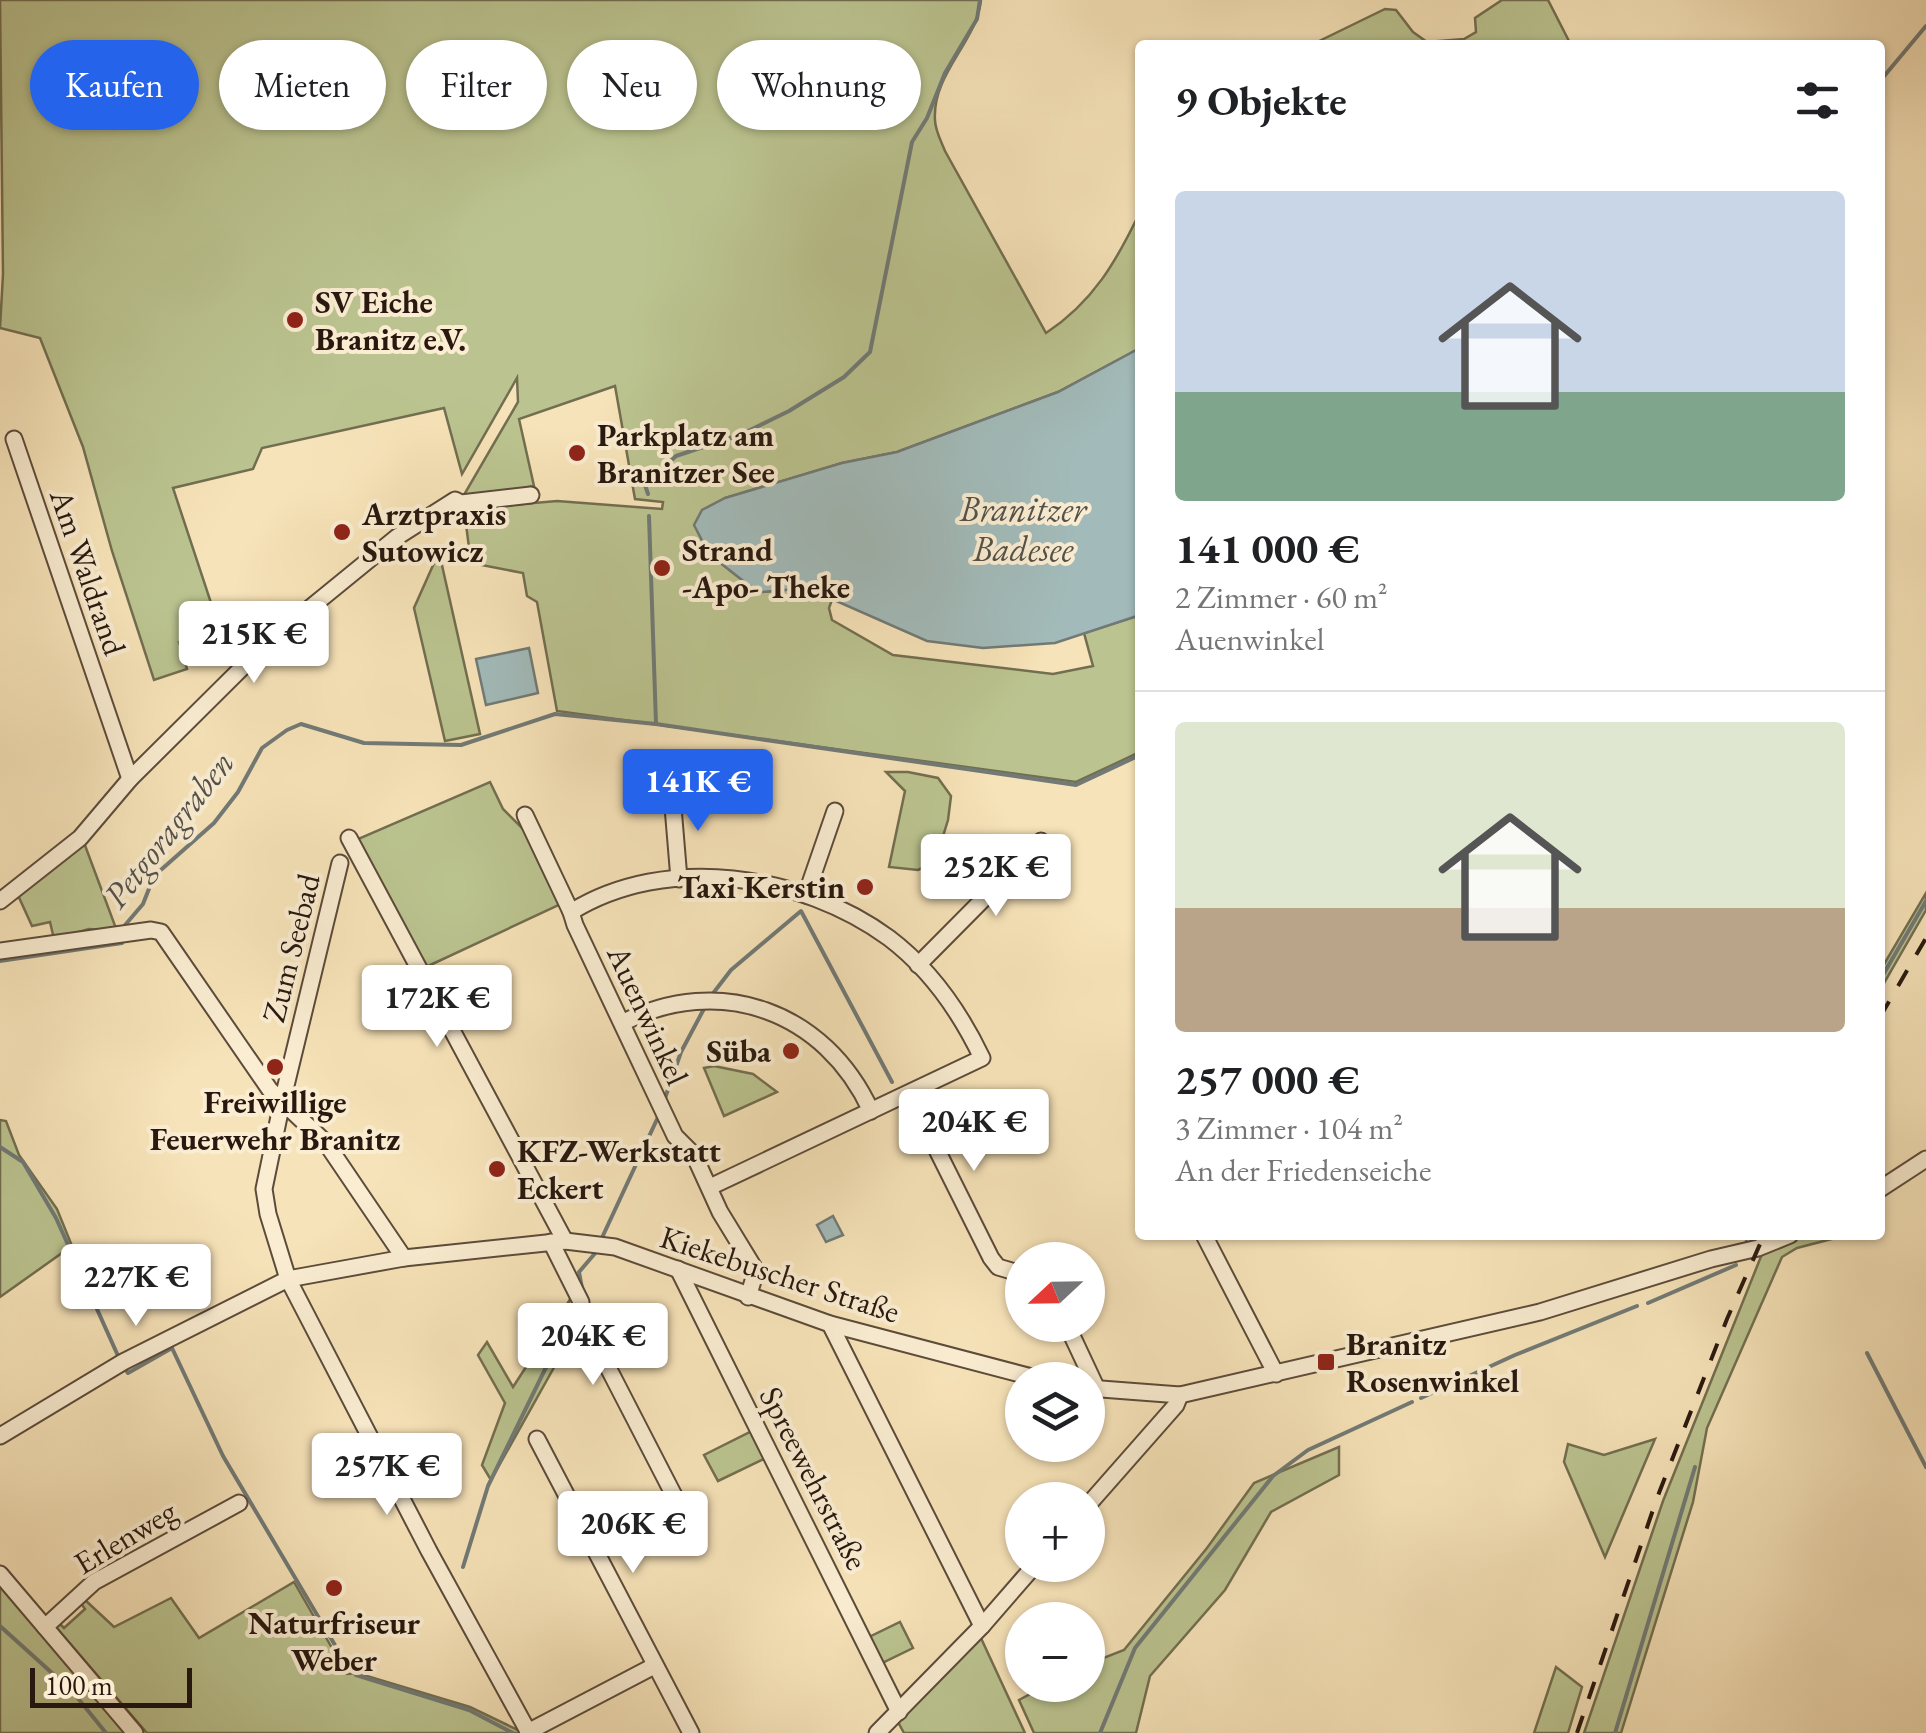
<!DOCTYPE html>
<html lang="de">
<head>
<meta charset="utf-8">
<style>
	:root { --surface:#fff; --page:#f6f6f6; --text:#202124; --muted:#757577; --line:#e0e0e0; --accent:#2563eb }
	body { margin:0; font-family:"EB Garamond",serif; background:var(--page); color:var(--text); height:100vh; display:flex; flex-direction:column; font-size:38px; white-space:nowrap }
	* { box-sizing:border-box; margin:0 }
	p { font-size:32px; color:var(--muted) }
	.icon { flex:none; width:55px; height:55px; fill:none; stroke:currentColor; stroke-width:2; stroke-linecap:round; stroke-linejoin:round }
	.map { position:relative; flex:1; overflow:hidden }
	.side { position:absolute; left:1135px; top:40px; width:750px; height:1200px; display:flex; flex-direction:column; background:var(--surface); border-radius:10px; box-shadow:0 2px 8px #0004 }
	.side>* { flex:none }
	.hud { position:absolute; left:30px; top:40px; width:950px; height:90px; display:flex; gap:20px }
	.needle { width:65px; rotate:248deg }
	.tools { position:absolute; left:1005px; top:1242px; display:grid; gap:20px }
	.tools a { display:grid; place-items:center; width:100px; height:100px; border-radius:50%; background:var(--surface); box-shadow:0 2px 8px #0004; font-size:50px }
	.scale { position:absolute; left:30px; bottom:25px; width:162px; box-sizing:border-box; padding-left:10px; border:5px solid #28180f; border-top:0; font-size:28px; line-height:35px; white-space:nowrap; color:#28180f; -webkit-text-stroke:8px #faedd2; paint-order:stroke }
	.price { position:absolute; translate:-50% -85px; padding:0 22px; border-radius:10px; background:#fff; color:#222; font-size:32px; line-height:65px; filter:drop-shadow(0 2px 5px #0008) }
	.price::after { content:''; position:absolute; left:50%; top:60px; width:30px; height:22px; margin-left:-15px; background:inherit; clip-path:polygon(0 0,100% 0,50% 100%) }
	.price.active { background:var(--accent); color:#fff }
	ul { padding:0; list-style:none }
	li { display:grid; align-content:center; gap:20px; height:530px; padding:0 40px }
	li+li { border-top:2px solid var(--line) }
	li span { display:grid; place-items:center; height:310px; border-radius:10px; color:#555 }
	li>.icon { margin-inline-start:auto }
	span .icon { width:180px; height:180px; fill:#fffc; stroke-width:1 }
	li b { font-size:42px }
	h2 { display:flex; justify-content:space-between; align-items:center; height:120px; padding:0 40px; font-size:42px }
	.pill { padding:0 35px; border-radius:45px; background:var(--surface); box-shadow:0 2px 8px #0004; font-size:35px; line-height:90px }
	.pill.active { background:var(--accent); color:#fff }
	.map>svg:first-child { display:block }
	.green { fill:#bbc490; stroke:#726e50; stroke-width:2.5 }
	.water { fill:#a2bbba; stroke:#717a76; stroke-width:2.5 }
	.lines { fill:none; stroke-linecap:round; stroke-linejoin:round }
	.stream { stroke:#717a76; stroke-width:4 }
	.minor-casing { stroke:#5c4b3a; stroke-width:19 }
	.minor { stroke:#faedd2; stroke-width:15 }
	.rail { stroke:#28180f; stroke-width:4; stroke-dasharray:18 18; stroke-linecap:butt }
	.poi-dot { fill:#8f2418; stroke:#faedd2; stroke-width:4 }
	.labels { text-anchor:middle; dominant-baseline:central; stroke-width:8; stroke-linejoin:round; paint-order:stroke }
	.poi-label { font-size:32px; font-weight:bold; fill:#28180f; stroke:#faedd2; text-anchor:start }
	.street-label { font-size:32px; fill:#28180f; stroke:#faedd2 }
	.water-label { font-size:35px; font-style:italic; fill:#53514b; stroke:#faedd2 }
</style>
</head>
<body>
<div class="map">
<svg width="1926" height="1733" viewBox="0 0 1926 1733">
	<rect width="100%" height="100%" fill="#f7e3b9"/>
	<filter id="stains"><feTurbulence type="fractalNoise" baseFrequency=".002" numOctaves="4"/><feColorMatrix values="0 0 0 0 .2 0 0 0 0 .09 0 0 0 0 .02 0 0 0 .5 -.17"/></filter>
	<radialGradient id="worn" r=".72"><stop offset=".6" stop-color="#630" stop-opacity="0"/><stop offset="1" stop-color="#630" stop-opacity=".3"/></radialGradient>
	<!-- green -->
	<g class="green">
		<path d="M 0,0 L 981,0 C 976,43 932,74 935,120 C 935,130 941,141 945,151 L 1046,333 C 1093,302 1116,262 1140,212 L 1140,348 L 1058,392 L 897,452 L 842,463 L 725,498 L 695,525 L 709,554 L 751,587 L 761,592 L 807,588 L 833,597 L 829,608 L 832,620 L 893,655 L 1053,674 L 1093,666 L 1084,633 L 1140,615 L 1140,752 L 1076,782 L 557,711 L 537,602 L 527,596 L 523,573 L 471,563 L 464,509 L 557,501 L 662,509 L 663,502 L 635,499 L 615,386 L 519,419 L 534,486 L 461,500 L 518,402 L 517,378 L 462,474 L 444,408 L 262,448 L 253,469 L 173,488 L 219,627 L 179,642 L 187,669 L 154,680 L 112,551 L 83,447 L 40,338 L 0,328 L 3,274 Z"/>
		<polygon points="1502,0 1548,0 1571,45 1311,45 1385,9 1396,10 1413,32 1427,42 1464,39 1476,32 1475,18"/>
		<polygon points="439,552 480,734 445,741 414,608"/>
		<polygon points="886,772 908,772 938,778 951,796 948,820 935,862 918,870 889,867 905,791"/>
		<polygon points="490,782 503,809 528,834 561,904 426,967 358,839"/>
		<polygon points="83,840 117,931 89,929 54,939 50,922 32,926 17,893"/>
		<polygon points="1926,893 1926,910 1880,990 1880,971"/>
		<polygon points="714,1066 753,1074 777,1092 724,1116 704,1068"/>
		<polygon points="0,1120 6,1121 19,1155 57,1209 83,1273 82,1284 75,1284 62,1253 0,1297"/>
		<polygon points="1803,1235 1847,1235 1797,1248 1782,1257 1707,1428 1693,1502 1621,1733 1584,1733 1663,1501 1762,1254"/>
		<polygon points="569,1301 566,1346 491,1480 482,1465 505,1403 478,1355 487,1342 513,1387"/>
		<polygon points="754,1430 768,1457 718,1481 704,1455"/>
		<polygon points="1655,1439 1605,1557 1564,1462 1568,1444 1604,1455"/>
		<polygon points="1339,1447 1339,1475 1271,1512 1225,1590 1150,1676 1136,1733 1034,1733 1019,1700 1047,1685 1088,1685 1088,1664 1124,1650 1207,1548 1254,1483"/>
		<polygon points="0,1580 129,1733 0,1733"/>
		<polygon points="294,1582 347,1674 357,1673 470,1707 524,1733 147,1733 54,1625 58,1622 64,1628 85,1609 80,1602 84,1599 114,1627 171,1598 199,1638"/>
		<polygon points="900,1622 913,1648 880,1664 867,1638"/>
		<polygon points="980,1636 1025,1733 904,1733 898,1722"/>
		<polygon points="1556,1667 1582,1687 1568,1733 1534,1733"/>
	</g>
	<!-- water -->
	<g class="water">
		<polygon points="1140,348 1140,615 1055,643 983,648 927,641 807,588 761,592 751,587 709,554 694,525 702,510 725,498 842,463 897,452 1058,392"/>
		<polygon points="529,648 538,693 486,705 476,659"/>
		<polygon points="833,1216 843,1235 826,1242 817,1225"/>
	</g>
	<g class="lines">
		<!-- stream -->
		<g class="stream">
			<polyline points="1880,81 1926,26"/>
			<polyline points="648,494 645,485 676,456 742,434 789,411 844,377 870,352 912,142 927,118 945,73 977,19 980,0"/>
			<polyline points="649,516 656,724"/>
			<polyline points="120,931 143,904 154,876 214,823 238,792 262,748 287,730 301,724 364,743 461,745 555,714 656,724 1076,785 1140,755"/>
			<polyline points="0,961 122,943 121,940"/>
			<polyline points="1880,980 1926,901"/>
			<polyline points="711,996 731,970 801,911 892,1082"/>
			<polyline points="664,1101 681,1052 706,1005"/>
			<polyline points="0,1147 23,1162 56,1218 119,1358"/>
			<polyline points="1746,1239 1748,1235"/>
			<polyline points="600,1242 659,1115"/>
			<polyline points="582,1288 579,1272 597,1251"/>
			<polyline points="1648,1303 1736,1265"/>
			<polyline points="1867,1353 1926,1467"/>
			<polyline points="123,1366 128,1373 172,1348 223,1456 342,1657 356,1675 469,1710 513,1733"/>
			<polyline points="1421,1398 1515,1355 1637,1306"/>
			<polyline points="463,1567 488,1486 574,1310"/>
			<polyline points="0,1626 72,1691 106,1733"/>
			<polyline points="1100,1733 1135,1648 1273,1476 1308,1450 1412,1402"/>
			<polyline points="1615,1733 1695,1467"/>
		</g>
		<defs>
			<g id="minor">
				<polyline points="14,439 130,779"/>
				<polyline points="672,795 679,879"/>
				<polyline points="525,815 571,912"/>
				<polyline points="349,838 565,1241"/>
				<polyline points="340,863 282,1102 264,1189 268,1214 288,1279 429,1551 529,1733"/>
				<polyline points="806,895 835,811"/>
				<polyline points="0,901 80,838 130,779 267,643 397,537 455,500 461,503 531,495"/>
				<polyline points="0,951 151,930 161,932 270,1090 326,1143 404,1258"/>
				<polyline points="918,965 1041,841"/>
				<path d="M 622,1023 C 720,973 825,1011 871,1111"/>
				<polyline points="909,1094 991,1258 998,1267 1022,1274"/>
				<path d="M 710,1187 L 982,1058 C 960,1012 930,969 889,938 C 802,874 666,853 571,912 L 575,925 L 675,1136 L 694,1155 L 720,1212 L 756,1271 L 748,1297"/>
				<polyline points="1880,1189 1926,1159"/>
				<polyline points="1204,1235 1276,1374"/>
				<polyline points="551,1242 581,1302 581,1315 682,1511"/>
				<polyline points="678,1269 899,1712"/>
				<polyline points="830,1324 982,1626"/>
				<polyline points="1067,1325 1097,1389"/>
				<polyline points="1088,1388 1180,1395 1540,1312 1711,1259 1758,1248 1790,1235"/>
				<polyline points="0,1436 123,1362 288,1279 404,1258 565,1241 615,1247 830,1324 1043,1380"/>
				<polyline points="537,1439 691,1733"/>
				<polyline points="1088,1505 1176,1405 1180,1395"/>
				<polyline points="0,1574 135,1733"/>
				<polyline points="45,1627 94,1582 239,1503"/>
				<polyline points="528,1732 654,1666"/>
				<polyline points="877,1733 982,1626 1035,1565"/>
			</g>
		</defs>
		<!-- minor casing -->
		<use href="#minor" class="minor-casing"/>
		<!-- minor -->
		<use href="#minor" class="minor"/>
		<!-- rail -->
		<g class="rail">
			<polyline points="1880,1017 1926,938"/>
			<polyline points="1577,1733 1657,1498 1727,1319 1764,1235"/>
		</g>
	</g>
	<!-- markers -->
	<g class="poi-dot">
		<circle cx="295" cy="320" r="10"/>
		<circle cx="577" cy="453" r="10"/>
		<circle cx="342" cy="532" r="10"/>
		<circle cx="662" cy="568" r="10"/>
		<circle cx="865" cy="887" r="10"/>
		<circle cx="791" cy="1051" r="10"/>
		<circle cx="275" cy="1067" r="10"/>
		<circle cx="497" cy="1169" r="10"/>
		<rect x="1316" y="1352" width="20" height="20" rx="5"/>
		<circle cx="334" cy="1588" r="10"/>
	</g>
	<g class="labels">
		<!-- poi labels -->
		<g class="poi-label">
			<text x="315" y="302">SV Eiche<tspan x="315" dy="37">Branitz e.V.</tspan></text>
			<text x="597" y="435">Parkplatz am<tspan x="597" dy="37">Branitzer See</tspan></text>
			<text x="362" y="514">Arztpraxis<tspan x="362" dy="37">Sutowicz</tspan></text>
			<text x="682" y="550">Strand<tspan x="682" dy="37">-Apo- Theke</tspan></text>
			<text x="845" y="887" text-anchor="end">Taxi Kerstin</text>
			<text x="771" y="1051" text-anchor="end">Süba</text>
			<text x="275" y="1102" text-anchor="middle">Freiwillige<tspan x="275" dy="37">Feuerwehr Branitz</tspan></text>
			<text x="517" y="1151">KFZ-Werkstatt<tspan x="517" dy="37">Eckert</tspan></text>
			<text x="1346" y="1344">Branitz<tspan x="1346" dy="37">Rosenwinkel</tspan></text>
			<text x="334" y="1623" text-anchor="middle">Naturfriseur<tspan x="334" dy="37">Weber</tspan></text>
		</g>
		<!-- street labels -->
		<g class="street-label">
			<text transform="translate(88 572) rotate(71)">Am Waldrand</text>
			<text transform="translate(291 948) rotate(-76)">Zum Seebad</text>
			<text transform="translate(648 1015) rotate(65)">Auenwinkel</text>
			<text transform="translate(780 1274) rotate(18)">Kiekebuscher Straße</text>
			<text transform="translate(814 1478) rotate(63)">Spreewehrstraße</text>
			<text transform="translate(125 1537) rotate(-31)">Erlenweg</text>
		</g>
		<!-- water labels -->
		<g class="water-label">
			<text x="1023" y="508">Branitzer<tspan x="1023" dy="40">Badesee</tspan></text>
			<text transform="translate(168 829) rotate(-52)">Petgoragraben</text>
		</g>
	</g>
	<rect width="100%" height="100%" filter="url(#stains)"/>
	<rect width="100%" height="100%" fill="url(#worn)"/>
</svg>
<div class="tools">
<a><svg class="needle" viewBox="-14 -14 28 28"><path d="M0-13l5 13h-10z" fill="#e53935"/><path d="M0 13l5-13h-10z" fill="#757577"/></svg></a>
<a><svg class="icon" aria-label="layers" viewBox="0 0 24 24"><path d="M12 4l9 5-9 5-9-5zM3 14l9 5 9-5"/></svg></a>
<a>+</a>
<a>−</a>
</div>
<div class="scale">100 m</div>
<b class="price" style="left:254px;top:686px">215K €</b>
<b class="price active" style="left:698px;top:834px">141K €</b>
<b class="price" style="left:996px;top:919px">252K €</b>
<b class="price" style="left:437px;top:1050px">172K €</b>
<b class="price" style="left:974px;top:1174px">204K €</b>
<b class="price" style="left:136px;top:1329px">227K €</b>
<b class="price" style="left:593px;top:1388px">204K €</b>
<b class="price" style="left:387px;top:1518px">257K €</b>
<b class="price" style="left:633px;top:1576px">206K €</b>
<div class="hud">
<a class="pill active">Kaufen</a>
<a class="pill">Mieten</a>
<a class="pill">Filter</a>
<a class="pill">Neu</a>
<a class="pill">Wohnung</a>
</div>
<section class="side">
<h2>9 Objekte<svg class="icon" aria-label="filters" viewBox="0 0 24 24"><path d="M4 7h16M4 17h16"/><circle cx="9" cy="7" r="2"/><circle cx="15" cy="17" r="2"/></svg></h2>
<ul>
<li><span style="background:linear-gradient(#c9d6e8 65%,#7fa58c 0)"><svg class="icon" aria-label="home" viewBox="0 0 24 24"><path d="M3 11l9-7 9 7M6 9v11h12V9"/></svg></span><div><b>141 000 €</b><p>2 Zimmer · 60 m²</p><p>Auenwinkel</p></div></li>
<li><span style="background:linear-gradient(#dfe7d0 60%,#b9a48a 0)"><svg class="icon" aria-label="home" viewBox="0 0 24 24"><path d="M3 11l9-7 9 7M6 9v11h12V9"/></svg></span><div><b>257 000 €</b><p>3 Zimmer · 104 m²</p><p>An der Friedenseiche</p></div></li>
</ul>
</section>
</div>
</body>
</html>
